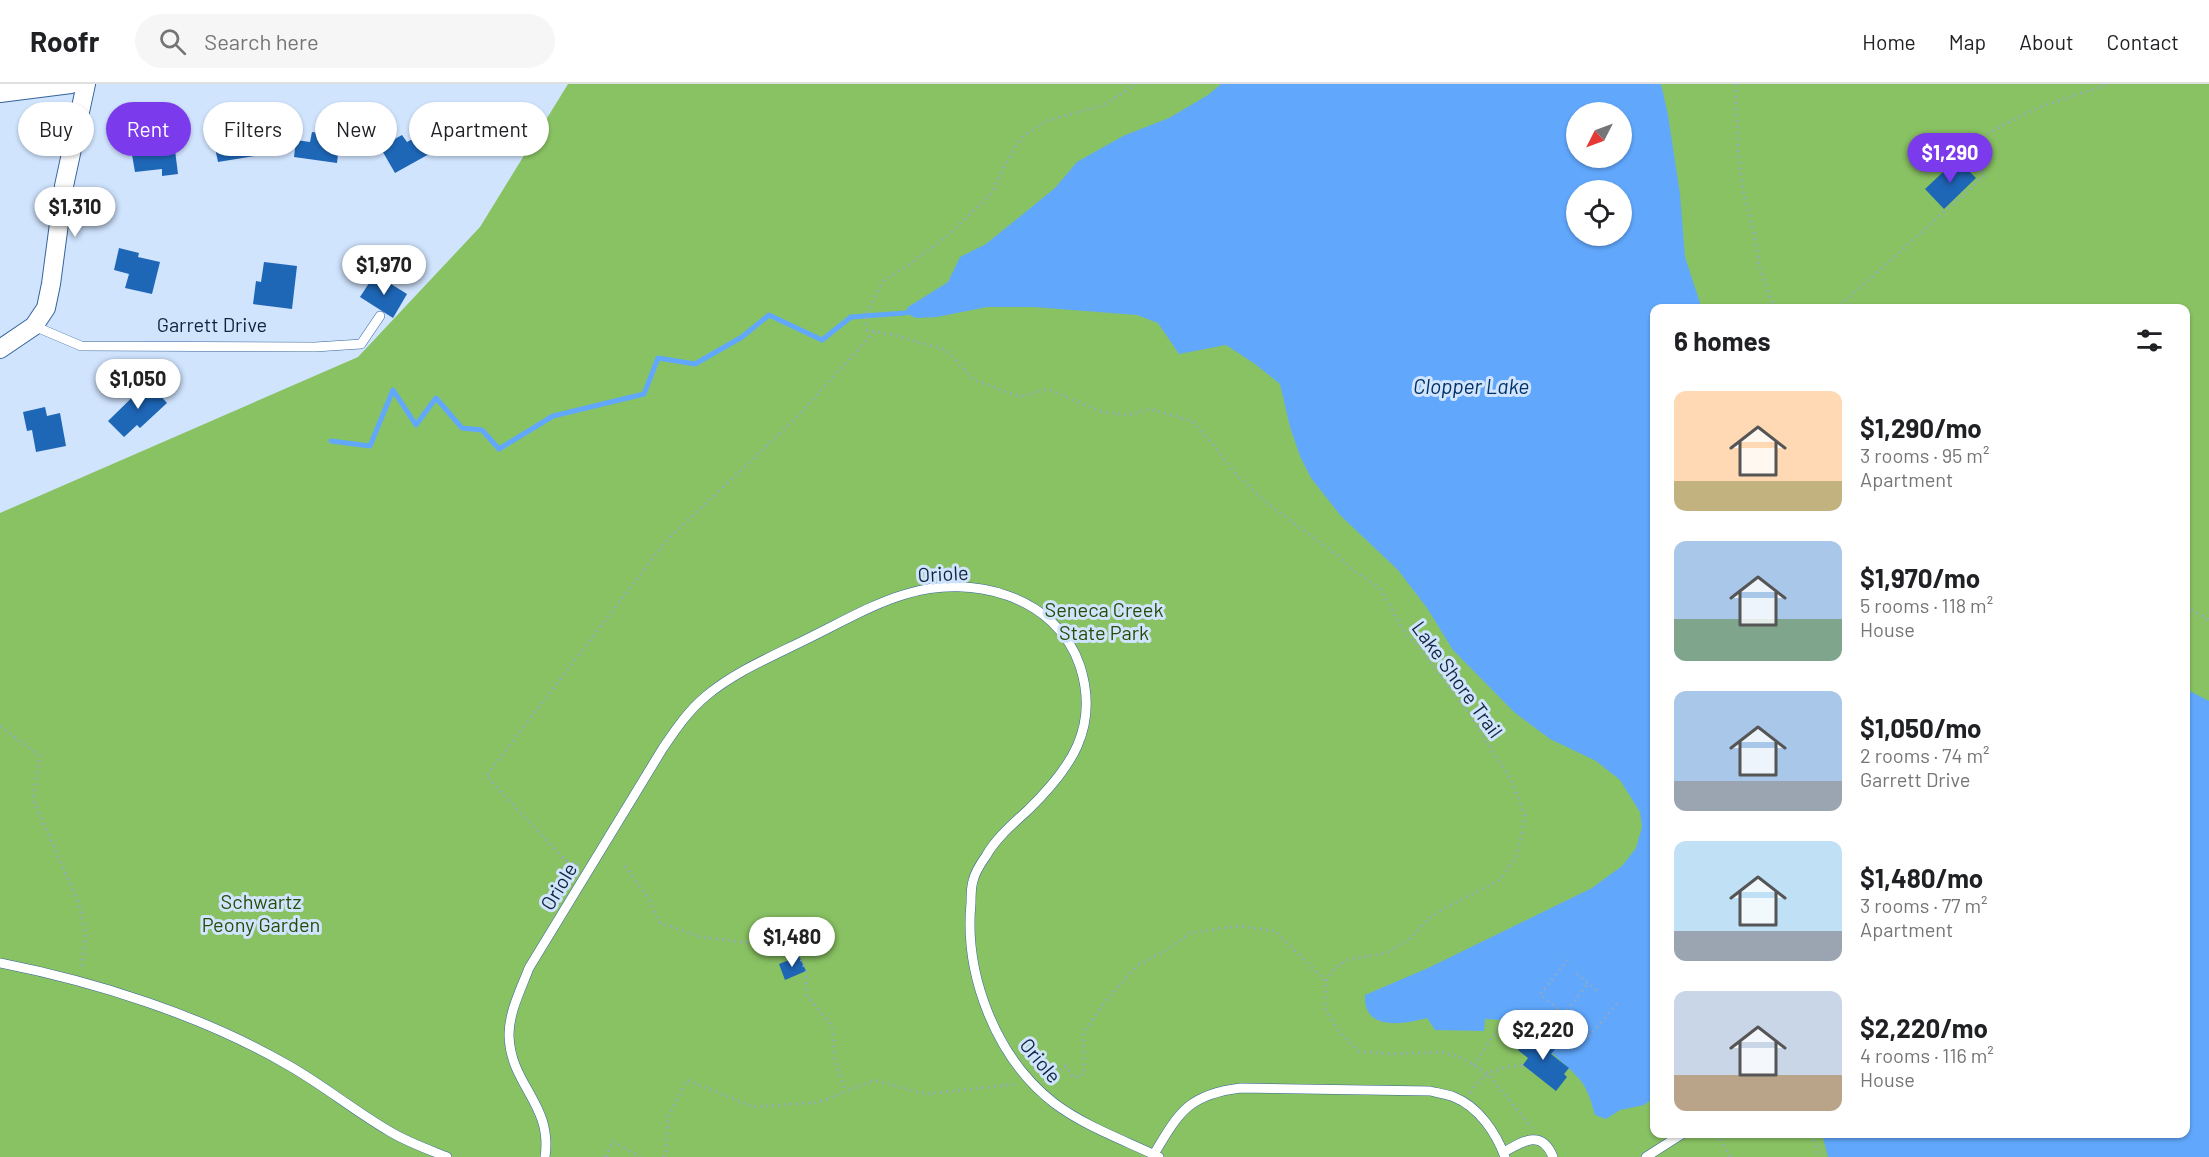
<!DOCTYPE html>
<html lang="en">
<head>
<meta charset="utf-8">
<style>
	:root { --surface:#fff; --page:#f6f6f6; --text:#202124; --muted:#757577; --line:#e0e0e0; --accent:#7c3aed }
	body { margin:0; font-family:Barlow,sans-serif; background:var(--page); color:var(--text); height:100vh; display:flex; flex-direction:column; font-size:22px; white-space:nowrap }
	* { box-sizing:border-box; margin:0 }
	p { font-size:20px; color:var(--muted) }
	.icon { flex:none; width:33px; height:33px; fill:none; stroke:currentColor; stroke-width:2; stroke-linecap:round; stroke-linejoin:round }
	.map { position:relative; flex:1; overflow:hidden }
	.side { position:absolute; left:1650px; top:220px; width:540px; height:834px; display:flex; flex-direction:column; background:var(--surface); border-radius:12px; box-shadow:0 2px 4px #0004 }
	.side>* { flex:none }
	.top-card { position:absolute; left:18px; top:18px; width:570px; height:54px; display:flex; gap:12px }
	.needle { width:39px; rotate:228deg }
	.buttons { position:absolute; left:1566px; top:18px; display:grid; gap:12px }
	.buttons a { display:grid; place-items:center; width:66px; height:66px; border-radius:50%; background:var(--surface); box-shadow:0 2px 4px #0004; font-size:30px }
	.price { position:absolute; translate:-50% -51px; padding:0 14px; border-radius:21px; background:#fff; color:#222; font-size:20px; line-height:39px; filter:drop-shadow(0 2px 3px #0008) }
	.price::after { content:''; position:absolute; left:50%; top:36px; width:18px; height:14px; margin-left:-9px; background:inherit; clip-path:polygon(0 0,100% 0,50% 100%) }
	.price.current { background:var(--accent); color:#fff }
	ul { padding:0; list-style:none }
	li { display:flex; align-items:center; gap:18px; height:150px; padding:0 24px }
	li span { display:grid; place-items:center; flex:none; width:168px; height:120px; border-radius:12px; color:#555 }
	li>.icon { margin-inline-start:auto }
	span .icon { width:72px; height:72px; fill:#fffc; stroke-width:1 }
	li b { font-size:26px }
	h2 { display:flex; justify-content:space-between; align-items:center; height:72px; padding:0 24px; font-size:26px }
	.tag { padding:0 21px; border-radius:27px; background:var(--surface); box-shadow:0 2px 4px #0004; font-size:21px; line-height:54px }
	.tag.current { background:var(--accent); color:#fff }
	header { display:flex; align-items:center; gap:36px; box-sizing:border-box; height:84px; padding:0 30px; background:var(--surface); border-bottom:2px solid var(--line) }
	header strong { font-size:28px }
	nav { display:flex; gap:33px; margin-inline-start:auto; font-size:21px }
	.search { width:420px; height:54px; background:var(--page); display:flex; align-items:center; gap:15px; box-sizing:border-box; padding:0 21px; border-radius:33px; color:var(--muted); font-size:22px }
	.map>svg:first-child { display:block }
	.green { fill:#89c263; fill-rule:evenodd }
	.water { fill:#61a8fd; fill-rule:evenodd }
	.lines { fill:none; stroke-linecap:round; stroke-linejoin:round }
	.stream { stroke:#61a8fd; stroke-width:5 }
	.building { fill:#1e66b6 }
	.lane-casing { stroke:#34639b; stroke-width:10 }
	.street-casing { stroke:#34639b; stroke-width:20 }
	.path { stroke:#94a8c1; stroke-width:3; stroke-dasharray:1.5 4.5; stroke-linecap:butt }
	.lane { stroke:#fff; stroke-width:9 }
	.street { stroke:#fff; stroke-width:18 }
	.labels { text-anchor:middle; dominant-baseline:central; stroke-width:6; stroke-linejoin:round; paint-order:stroke }
	.street-label { font-size:20px; fill:#10243c; stroke:#d0e4fe }
	.park-label { font-size:20px; fill:#274c05; stroke:#d0e4fe }
	.water-label { font-size:21px; font-style:italic; fill:#003165; stroke:#d0e4fe }
</style>
</head>
<body>
<header>
<strong>Roofr</strong>
<div class="search"><svg class="icon" aria-label="search" viewBox="0 0 24 24"><circle cx="10" cy="10" r="6"/><path d="M15 15l6 6"/></svg>Search here</div>
<nav><a>Home</a><a>Map</a><a>About</a><a>Contact</a></nav>
</header>
<div class="map">
<svg width="2209" height="1073" viewBox="0 0 2209 1073">
	<rect width="100%" height="100%" fill="#d0e4fe"/>
	<!-- green -->
	<path class="green" d="M 568,0 L 2209,0 L 2209,1073 L 0,1073 L 0,429 L 358,273 L 480,143 ZM 1576,28 L 1622,28 L 1622,74 L 1576,74 ZM 1576,106 L 1622,106 L 1622,152 L 1576,152 ZM 1654,225 L 2186,225 L 2186,1050 L 1654,1050 Z"/>
	<!-- water -->
	<g class="water">
		<path d="M 1221,0 L 1661,0 L 1668,31 L 1680,110 L 1685,173 L 1702,225 L 1654,225 L 1654,1014 L 1644,1021 L 1620,1026 L 1606,1035 L 1595,1031 C 1592,1020 1588,1006 1581,997 C 1568,981 1526,946 1508,938 C 1501,935 1493,936 1485,935 L 1484,947 L 1435,946 L 1427,934 C 1404,940 1363,948 1365,911 L 1428,884 L 1592,804 L 1622,782 L 1636,764 L 1642,743 L 1640,728 L 1620,696 L 1596,677 L 1550,655 L 1514,628 L 1453,566 L 1427,524 L 1398,486 L 1341,432 L 1311,394 L 1300,372 L 1290,343 L 1280,300 L 1255,280 L 1226,261 L 1179,270 L 1158,239 L 1137,231 L 1033,223 L 987,223 L 937,233 L 916,234 L 905,229 L 908,223 L 948,198 L 960,173 L 986,160 L 1055,104 L 1077,78 L 1123,52 L 1169,34 L 1208,11 ZM 1576,28 L 1622,28 L 1622,74 L 1576,74 ZM 1576,106 L 1622,106 L 1622,152 L 1576,152 Z"/>
		<polygon points="2186,605 2209,617 2209,1073 1828,1073 1822,1050 2186,1050"/>
	</g>
	<g class="lines">
		<!-- stream -->
		<polyline class="stream" points="331,357 370,362 393,306 416,341 436,314 462,344 482,346 499,365 553,332 644,310 658,274 695,280 742,253 769,231 822,256 851,233 905,229"/>
	</g>
	<!-- building -->
	<g class="building">
		<polygon points="262,41 267,70 218,78 212,50"/>
		<polygon points="438,41 449,59 395,89 380,63 402,51 407,58"/>
		<polygon points="312,48 340,52 337,79 294,73 296,56 310,58"/>
		<polygon points="151,56 151,61 174,58 178,90 162,92 162,85 135,88 130,59"/>
		<polygon points="1957,75 1976,94 1944,125 1925,105"/>
		<polygon points="119,164 139,169 138,173 160,178 152,210 125,204 129,190 114,186"/>
		<polygon points="264,178 297,182 292,225 253,220 256,197 261,198"/>
		<polygon points="375,190 407,210 393,234 360,213"/>
		<polygon points="148,298 167,319 140,344 137,341 124,353 108,337"/>
		<polygon points="45,323 47,332 60,329 66,362 36,368 32,346 27,347 23,328"/>
		<polygon points="799,872 806,887 785,896 779,880"/>
		<polygon points="1534,946 1556,964 1551,970 1569,984 1564,990 1567,993 1556,1007 1523,981 1528,974 1518,966"/>
	</g>
	<g class="lines">
		<defs>
			<g id="lane">
				<polyline points="34,242 81,262 315,263 361,260 380,232"/>
				<path d="M 0,879 C 96,898 201,931 286,980 C 322,1000 353,1026 389,1047 C 407,1058 427,1065 447,1073"/>
				<path d="M 1504,1068 C 1523,1057 1542,1045 1553,1073"/>
				<path d="M 1154,1070 C 1179,1028 1189,1010 1241,1004 L 1430,1007 C 1438,1009 1446,1010 1454,1013 C 1479,1023 1496,1049 1505,1073"/>
				<path d="M 545,1073 C 553,1020 510,1001 509,951 C 509,928 521,905 529,884 L 663,664 C 676,645 688,627 706,612 C 736,587 773,572 809,554 C 840,539 872,520 906,510 C 971,490 1056,511 1080,582 C 1100,644 1070,685 1028,726 C 1013,740 996,754 986,772 C 981,779 975,788 973,797 C 971,803 971,812 971,819 C 964,891 996,974 1054,1019 C 1086,1043 1124,1056 1159,1073"/>
				<polyline points="1646,1073 1682,1050"/>
			</g>
			<g id="street">
				<polyline points="0,9 71,0"/>
				<polyline points="0,265 34,242 46,224 51,200 64,102 86,0"/>
			</g>
		</defs>
		<!-- lane casing -->
		<use href="#lane" class="lane-casing"/>
		<!-- street casing -->
		<use href="#street" class="street-casing"/>
		<!-- path -->
		<g class="path">
			<polyline points="1136,0 1104,21 1046,37 1021,54 1003,84 992,109 947,152 907,182 883,197 866,230 867,246 894,251 946,266 974,296 1020,313 1047,305 1102,328 1128,331 1150,325 1192,337 1216,364 1237,391 1267,419 1337,471 1354,487 1380,504 1403,546 1422,567 1471,632 1493,669 1512,697 1525,732 1517,771 1500,796 1445,824 1427,836 1412,853 1386,869 1347,876 1334,885 1326,897 1325,925 1340,949 1359,967 1391,970 1442,968 1462,974 1488,990 1532,1044"/>
			<polyline points="1736,0 1738,66 1743,107 1754,148 1759,182 1775,225"/>
			<polyline points="1836,225 1985,91 1966,69 1990,48 2037,24 2109,0"/>
			<polyline points="2186,523 2209,536"/>
			<polyline points="0,642 40,672 33,715 79,820 86,851 81,885"/>
			<polyline points="579,781 565,776 486,692 666,457 790,340 875,247"/>
			<polyline points="625,782 649,815 659,838 701,853 759,860 794,859 806,887 807,911 832,942 835,975 846,1008"/>
			<polyline points="1568,876 1540,910 1590,952 1618,918"/>
			<polyline points="1577,890 1600,909"/>
			<polyline points="1545,955 1588,899"/>
			<polyline points="1474,981 1500,942"/>
			<polyline points="1043,993 1066,982 1073,994 1084,990 1083,949 1107,915 1138,881 1165,867 1190,849 1238,842 1275,847 1326,897"/>
			<path d="M 1470,1009 C 1482,988 1500,983 1523,981"/>
			<polyline points="1718,1050 1730,1073"/>
			<polyline points="1813,1050 1819,1073"/>
			<polyline points="606,1073 613,1057 640,1073"/>
			<polyline points="663,1073 666,1070 668,1032 687,996 754,1023 820,1018 874,996 925,1010 1017,1000"/>
		</g>
		<!-- lane -->
		<use href="#lane" class="lane"/>
		<!-- street -->
		<use href="#street" class="street"/>
	</g>
	<g class="labels">
		<!-- street labels -->
		<g class="street-label">
			<text x="212" y="240">Garrett Drive</text>
			<text transform="translate(943 489) rotate(-3)">Oriole</text>
			<text transform="translate(1458 595) rotate(54)">Lake Shore Trail</text>
			<text transform="translate(558 802) rotate(-59)">Oriole</text>
			<text transform="translate(1041 976) rotate(50)">Oriole</text>
		</g>
		<!-- park labels -->
		<g class="park-label">
			<text x="1104" y="525">Seneca Creek<tspan x="1104" dy="23">State Park</tspan></text>
			<text x="261" y="817">Schwartz<tspan x="261" dy="23">Peony Garden</tspan></text>
		</g>
		<!-- water labels -->
		<g class="water-label">
			<text x="1471" y="301">Clopper Lake</text>
		</g>
	</g>
</svg>
<div class="buttons">
<a><svg class="needle" viewBox="-14 -14 28 28"><path d="M0-13l5 13h-10z" fill="#e53935"/><path d="M0 13l5-13h-10z" fill="#757577"/></svg></a>
<a><svg class="icon" aria-label="locate" viewBox="0 0 24 24"><circle cx="12" cy="12" r="6"/><path d="M12 2v4M12 18v4M2 12h4M18 12h4"/></svg></a>
</div>
<b class="price current" style="left:1950px;top:100px">$1,290</b>
<b class="price" style="left:75px;top:154px">$1,310</b>
<b class="price" style="left:384px;top:212px">$1,970</b>
<b class="price" style="left:138px;top:326px">$1,050</b>
<b class="price" style="left:792px;top:884px">$1,480</b>
<b class="price" style="left:1543px;top:977px">$2,220</b>
<div class="top-card">
<a class="tag">Buy</a>
<a class="tag current">Rent</a>
<a class="tag">Filters</a>
<a class="tag">New</a>
<a class="tag">Apartment</a>
</div>
<section class="side">
<h2>6 homes<svg class="icon" aria-label="filters" viewBox="0 0 24 24"><path d="M4 7h16M4 17h16"/><circle cx="9" cy="7" r="2"/><circle cx="15" cy="17" r="2"/></svg></h2>
<ul>
<li><span style="background:linear-gradient(#ffd9b3 75%,#c2b280 0)"><svg class="icon" aria-label="home" viewBox="0 0 24 24"><path d="M3 11l9-7 9 7M6 9v11h12V9"/></svg></span><div><b>$1,290/mo</b><p>3 rooms · 95 m²</p><p>Apartment</p></div></li>
<li><span style="background:linear-gradient(#a9c7e8 65%,#7fa58c 0)"><svg class="icon" aria-label="home" viewBox="0 0 24 24"><path d="M3 11l9-7 9 7M6 9v11h12V9"/></svg></span><div><b>$1,970/mo</b><p>5 rooms · 118 m²</p><p>House</p></div></li>
<li><span style="background:linear-gradient(#a9c7e8 75%,#9aa5b1 0)"><svg class="icon" aria-label="home" viewBox="0 0 24 24"><path d="M3 11l9-7 9 7M6 9v11h12V9"/></svg></span><div><b>$1,050/mo</b><p>2 rooms · 74 m²</p><p>Garrett Drive</p></div></li>
<li><span style="background:linear-gradient(#bfe0f5 75%,#9aa5b1 0)"><svg class="icon" aria-label="home" viewBox="0 0 24 24"><path d="M3 11l9-7 9 7M6 9v11h12V9"/></svg></span><div><b>$1,480/mo</b><p>3 rooms · 77 m²</p><p>Apartment</p></div></li>
<li><span style="background:linear-gradient(#c9d6e8 70%,#b9a48a 0)"><svg class="icon" aria-label="home" viewBox="0 0 24 24"><path d="M3 11l9-7 9 7M6 9v11h12V9"/></svg></span><div><b>$2,220/mo</b><p>4 rooms · 116 m²</p><p>House</p></div></li>
</ul>
</section>
</div>
</body>
</html>
